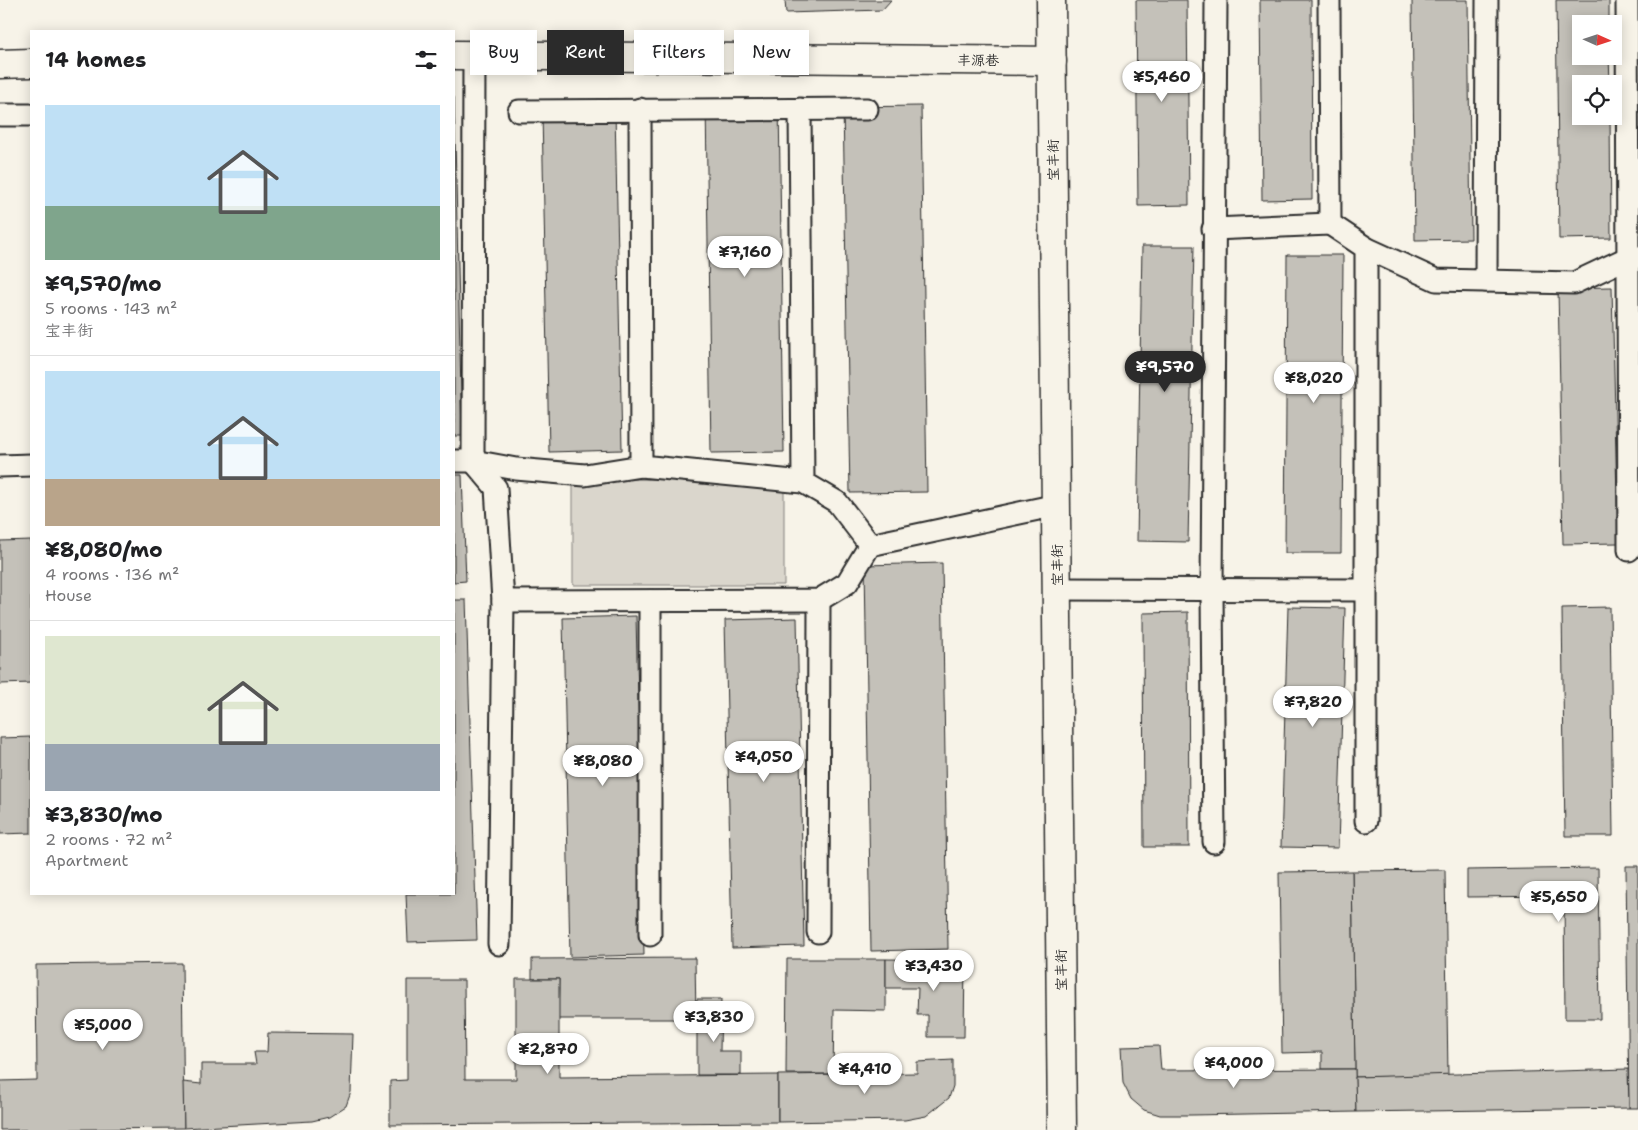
<!DOCTYPE html>
<html lang="en">
<head>
<meta charset="utf-8">
<style>
	:root { --surface:#fff; --page:#f6f6f6; --text:#202124; --muted:#757577; --line:#e0e0e0; --accent:#2b2b2b }
	body { margin:0; font-family:"Shantell Sans","LXGW WenKai TC",sans-serif; background:var(--page); color:var(--text); height:100vh; display:flex; flex-direction:column; font-size:19px; white-space:nowrap }
	* { box-sizing:border-box; margin:0 }
	p { font-size:16px; color:var(--muted) }
	.icon { flex:none; width:28px; height:28px; fill:none; stroke:currentColor; stroke-width:2; stroke-linecap:round; stroke-linejoin:round }
	.map { position:relative; flex:1; overflow:hidden }
	.panel { position:absolute; left:30px; top:30px; width:425px; height:865px; display:flex; flex-direction:column; background:var(--surface); border-radius:0px; box-shadow:0 2px 12px #0003 }
	.panel>* { flex:none }
	.banner { position:absolute; left:470px; top:30px; width:475px; height:45px; display:flex; gap:10px }
	.needle { width:32px; rotate:93deg }
	.fabs { position:absolute; left:1572px; top:15px; display:grid; gap:10px }
	.fabs a { display:grid; place-items:center; width:50px; height:50px; border-radius:0px; background:var(--surface); box-shadow:0 2px 12px #0003; font-size:25px }
	.price { position:absolute; translate:-50% -42px; padding:0 11px; border-radius:18px; background:#fff; color:#222; font-size:16px; line-height:32px; filter:drop-shadow(0 1px 2px #0008) }
	.price::after { content:''; position:absolute; left:50%; top:30px; width:15px; height:11px; margin-left:-8px; background:inherit; clip-path:polygon(0 0,100% 0,50% 100%) }
	.price.selected { background:var(--accent); color:#fff }
	ul { padding:0; list-style:none }
	li { display:grid; align-content:center; gap:10px; height:265px; padding:0 15px }
	li+li { border-top:1px solid var(--line) }
	li span { display:grid; place-items:center; height:155px; border-radius:0px; color:#555 }
	li>.icon { margin-inline-start:auto }
	span .icon { width:90px; height:90px; fill:#fffc; stroke-width:1 }
	li b { font-size:21px }
	h2 { display:flex; justify-content:space-between; align-items:center; height:60px; padding:0 15px; font-size:21px }
	.pill { padding:0 18px; border-radius:0px; background:var(--surface); box-shadow:0 2px 12px #0003; font-size:18px; line-height:45px }
	.pill.selected { background:var(--accent); color:#fff }
	.map>svg:first-child { display:block }
	.green { fill:#dad6cc; stroke:#82807c }
	.building { fill:#c4c1b9; stroke:#2b2b2b }
	.lines { fill:none; stroke-linecap:round; stroke-linejoin:round }
	.minor-casing { stroke:#2b2b2b; stroke-width:25 }
	.tertiary-casing { stroke:#2b2b2b; stroke-width:31 }
	.minor { stroke:#f7f3e8; stroke-width:21 }
	.tertiary { stroke:#f7f3e8; stroke-width:28 }
	.labels { text-anchor:middle; dominant-baseline:central; stroke-width:4; stroke-linejoin:round; paint-order:stroke }
	.street-label { font-size:14px; fill:#2b2b2b; stroke:#f7f3e8 }
</style>
</head>
<body>
<div class="map">
<svg width="1638" height="1130" viewBox="0 0 1638 1130">
	<rect width="100%" height="100%" fill="#f7f3e8"/>
	<filter id="ink" filterUnits="userSpaceOnUse"><feTurbulence type="fractalNoise" baseFrequency=".02" numOctaves="2"/><feDisplacementMap in="SourceGraphic" scale="10" xChannelSelector="R" yChannelSelector="G"/><feConvolveMatrix kernelMatrix="1 2 1 2 8 2 1 2 1" color-interpolation-filters="sRGB"/></filter>
	<g filter="url(#ink)">
		<!-- green -->
		<polygon class="green" points="573,479 784,480 784,585 573,585"/>
		<!-- building -->
		<g class="building">
			<polygon points="785,0 891,0 882,10 786,13"/>
			<polygon points="1136,0 1187,0 1189,205 1138,206"/>
			<polygon points="1260,0 1311,0 1312,199 1262,200"/>
			<polygon points="1412,0 1468,0 1471,239 1415,240"/>
			<polygon points="1556,0 1609,0 1609,24 1581,24 1581,56 1609,56 1610,84 1581,84 1581,116 1610,116 1611,238 1559,239"/>
			<polygon points="454,97 462,436 454,436"/>
			<polygon points="779,102 784,452 711,453 706,103"/>
			<polygon points="921,106 927,492 850,493 843,107"/>
			<polygon points="615,111 622,450 549,452 542,113"/>
			<polygon points="1142,246 1194,246 1188,542 1137,541"/>
			<polygon points="1287,255 1343,255 1341,553 1285,553"/>
			<polygon points="1612,287 1618,543 1563,544 1558,288"/>
			<polygon points="454,475 462,475 466,581 454,582"/>
			<polygon points="31,540 31,683 0,684 0,541"/>
			<polygon points="942,563 948,949 871,951 865,565"/>
			<polygon points="454,600 466,600 477,940 408,942 406,894 454,894"/>
			<polygon points="1288,607 1345,608 1338,848 1281,847"/>
			<polygon points="1610,607 1613,836 1565,836 1562,608"/>
			<polygon points="1188,612 1189,847 1144,847 1143,613"/>
			<polygon points="636,616 644,955 570,957 563,618"/>
			<polygon points="797,618 804,946 732,948 725,620"/>
			<polygon points="31,737 31,833 0,834 0,738"/>
			<polygon points="1626,866 1638,866 1638,1108 1629,1108"/>
			<polygon points="1598,868 1600,1019 1565,1019 1564,896 1467,897 1467,870"/>
			<polygon points="1445,870 1448,1076 1355,1077 1352,871"/>
			<polygon points="1352,871 1355,1069 1322,1069 1322,1052 1282,1053 1279,872"/>
			<polygon points="695,958 696,1019 558,1019 559,979 532,979 532,959"/>
			<polygon points="787,959 886,959 886,1011 834,1010 833,1074 786,1074"/>
			<polygon points="886,959 965,960 964,1037 928,1037 928,1015 917,1015 918,988 886,988"/>
			<polygon points="182,963 184,1128 0,1130 0,1081 37,1080 36,965"/>
			<polygon points="516,979 559,979 559,1077 778,1075 778,1122 390,1125 390,1081 407,1080 407,980 464,980 465,1079 516,1079"/>
			<polygon points="697,999 721,999 720,1051 741,1051 741,1075 697,1075"/>
			<polygon points="268,1033 353,1034 351,1092 346,1106 329,1117 312,1121 184,1128 183,1082 201,1084 201,1064 256,1064 254,1052 267,1052"/>
			<polygon points="1159,1046 1161,1070 1355,1069 1356,1112 1191,1115 1160,1115 1144,1110 1131,1099 1123,1083 1121,1047"/>
			<polygon points="953,1060 953,1086 949,1098 926,1116 905,1120 778,1122 778,1075 917,1073 917,1062"/>
			<polygon points="1628,1069 1629,1108 1356,1112 1355,1077"/>
		</g>
		<g class="lines">
			<defs>
				<g id="minor">
					<polyline points="1329,0 1330,224 1366,248 1366,821"/>
					<polyline points="1627,0 1629,550"/>
					<polyline points="474,54 473,461 496,488 503,601 819,600 847,583 870,545"/>
					<polyline points="640,109 641,466"/>
					<polyline points="800,109 803,482"/>
					<polyline points="519,111 867,109"/>
					<polyline points="0,115 31,115"/>
					<polyline points="1213,229 1330,224"/>
					<polyline points="1366,248 1436,280 1574,283 1627,258 1638,257"/>
					<polyline points="1486,281 1487,0"/>
					<polyline points="454,461 473,461 516,469 585,475 641,466 803,482 837,502 870,545 1057,505"/>
					<polyline points="0,466 31,465"/>
					<polyline points="1057,589 1366,590"/>
					<polyline points="650,601 650,935"/>
					<polyline points="1214,842 1212,590 1216,0"/>
					<polyline points="818,932 819,600"/>
					<polyline points="499,944 503,601"/>
				</g>
				<g id="tertiary">
					<polyline points="1051,0 1062,1130"/>
					<polyline points="454,55 1052,61"/>
					<polyline points="0,64 31,63"/>
				</g>
			</defs>
			<!-- minor casing -->
			<use href="#minor" class="minor-casing"/>
			<!-- tertiary casing -->
			<use href="#tertiary" class="tertiary-casing"/>
			<!-- minor -->
			<use href="#minor" class="minor"/>
			<!-- tertiary -->
			<use href="#tertiary" class="tertiary"/>
		</g>
	</g>
	<g class="labels">
		<!-- street labels -->
		<g class="street-label">
			<text transform="translate(978 60) rotate(1)">丰源巷</text>
			<text transform="translate(1053 160) rotate(-91)">宝丰街</text>
			<text transform="translate(1057 565) rotate(-90)">宝丰街</text>
			<text transform="translate(1061 970) rotate(-91)">宝丰街</text>
		</g>
	</g>
</svg>
<div class="fabs">
<a><svg class="needle" viewBox="-14 -14 28 28"><path d="M0-13l5 13h-10z" fill="#e53935"/><path d="M0 13l5-13h-10z" fill="#757577"/></svg></a>
<a><svg class="icon" aria-label="locate" viewBox="0 0 24 24"><circle cx="12" cy="12" r="6"/><path d="M12 2v4M12 18v4M2 12h4M18 12h4"/></svg></a>
</div>
<b class="price" style="left:1162px;top:103px">¥5,460</b>
<b class="price" style="left:745px;top:278px">¥7,160</b>
<b class="price selected" style="left:1165px;top:393px">¥9,570</b>
<b class="price" style="left:1314px;top:404px">¥8,020</b>
<b class="price" style="left:1313px;top:728px">¥7,820</b>
<b class="price" style="left:764px;top:783px">¥4,050</b>
<b class="price" style="left:603px;top:787px">¥8,080</b>
<b class="price" style="left:1559px;top:923px">¥5,650</b>
<b class="price" style="left:934px;top:992px">¥3,430</b>
<b class="price" style="left:714px;top:1043px">¥3,830</b>
<b class="price" style="left:103px;top:1051px">¥5,000</b>
<b class="price" style="left:548px;top:1075px">¥2,870</b>
<b class="price" style="left:1234px;top:1089px">¥4,000</b>
<b class="price" style="left:865px;top:1095px">¥4,410</b>
<div class="banner">
<a class="pill">Buy</a>
<a class="pill selected">Rent</a>
<a class="pill">Filters</a>
<a class="pill">New</a>
</div>
<section class="panel">
<h2>14 homes<svg class="icon" aria-label="filters" viewBox="0 0 24 24"><path d="M4 7h16M4 17h16"/><circle cx="9" cy="7" r="2"/><circle cx="15" cy="17" r="2"/></svg></h2>
<ul>
<li><span style="background:linear-gradient(#bfe0f5 65%,#7fa58c 0)"><svg class="icon" aria-label="home" viewBox="0 0 24 24"><path d="M3 11l9-7 9 7M6 9v11h12V9"/></svg></span><div><b>¥9,570/mo</b><p>5 rooms · 143 m²</p><p>宝丰街</p></div></li>
<li><span style="background:linear-gradient(#bfe0f5 70%,#b9a48a 0)"><svg class="icon" aria-label="home" viewBox="0 0 24 24"><path d="M3 11l9-7 9 7M6 9v11h12V9"/></svg></span><div><b>¥8,080/mo</b><p>4 rooms · 136 m²</p><p>House</p></div></li>
<li><span style="background:linear-gradient(#dfe7d0 70%,#9aa5b1 0)"><svg class="icon" aria-label="home" viewBox="0 0 24 24"><path d="M3 11l9-7 9 7M6 9v11h12V9"/></svg></span><div><b>¥3,830/mo</b><p>2 rooms · 72 m²</p><p>Apartment</p></div></li>
</ul>
</section>
</div>
</body>
</html>
